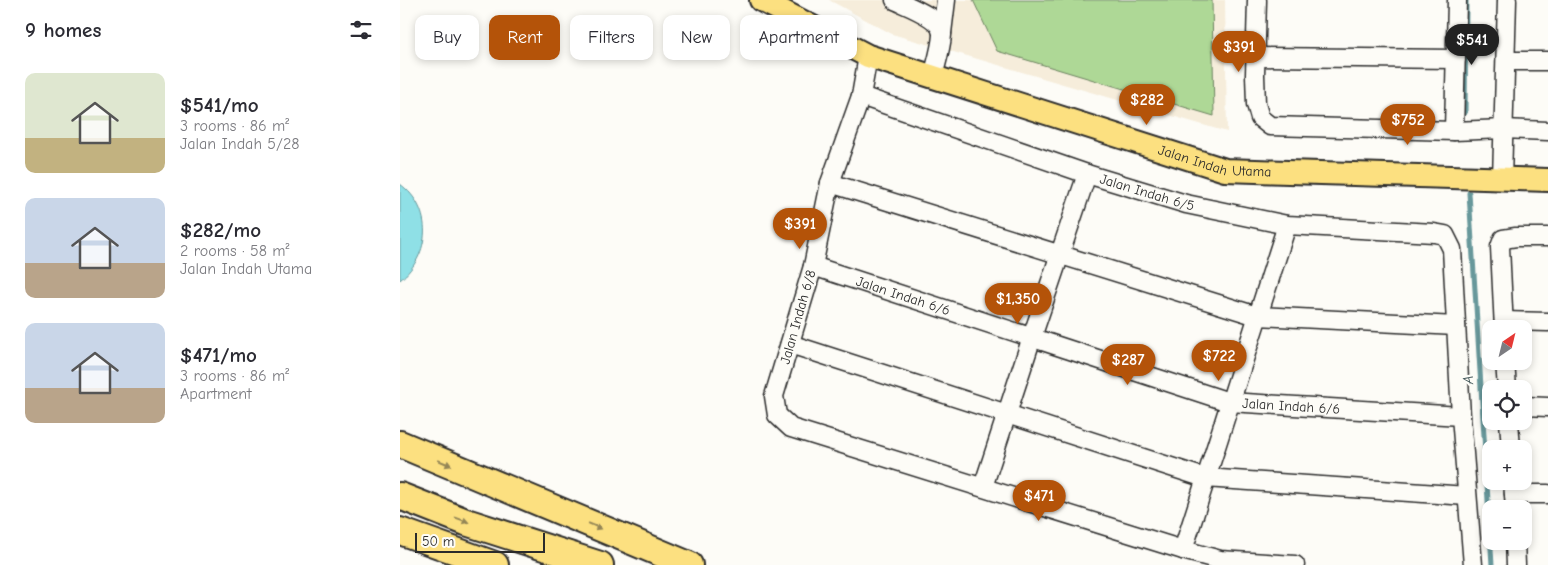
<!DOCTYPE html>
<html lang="en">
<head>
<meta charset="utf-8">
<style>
	:root { --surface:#fff; --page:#f7f7f7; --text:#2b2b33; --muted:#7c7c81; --accent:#b45309 }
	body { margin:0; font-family:"Comic Neue",sans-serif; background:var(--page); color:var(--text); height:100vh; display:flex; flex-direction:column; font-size:19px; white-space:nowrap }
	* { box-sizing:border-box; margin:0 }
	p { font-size:16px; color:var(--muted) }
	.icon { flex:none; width:28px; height:28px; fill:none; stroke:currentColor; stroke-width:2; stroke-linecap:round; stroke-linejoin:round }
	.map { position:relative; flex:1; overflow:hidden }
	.side { display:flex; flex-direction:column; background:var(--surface); width:400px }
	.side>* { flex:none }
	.top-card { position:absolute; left:15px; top:15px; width:475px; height:45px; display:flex; gap:10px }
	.needle { width:32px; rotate:35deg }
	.controls { position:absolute; left:1082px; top:320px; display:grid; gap:10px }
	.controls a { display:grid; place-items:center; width:50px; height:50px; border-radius:10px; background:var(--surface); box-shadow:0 2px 8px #0003; font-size:25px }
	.scale { position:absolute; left:15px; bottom:12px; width:130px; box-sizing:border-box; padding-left:5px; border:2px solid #2b2b2b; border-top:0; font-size:14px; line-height:18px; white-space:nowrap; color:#2b2b2b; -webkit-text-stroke:4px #fdfcf7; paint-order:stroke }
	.price { position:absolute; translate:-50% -42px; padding:0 11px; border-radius:18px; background:var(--accent); color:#fff; font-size:16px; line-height:32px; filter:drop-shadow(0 1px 2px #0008) }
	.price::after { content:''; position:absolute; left:50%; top:30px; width:15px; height:11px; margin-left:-8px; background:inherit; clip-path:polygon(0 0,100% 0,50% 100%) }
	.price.current { background:#222; color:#fff }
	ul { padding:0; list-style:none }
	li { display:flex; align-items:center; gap:15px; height:125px; padding:0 25px }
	li span { display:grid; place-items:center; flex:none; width:140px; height:100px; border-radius:10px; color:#555 }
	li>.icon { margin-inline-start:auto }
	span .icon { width:60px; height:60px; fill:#fffc; stroke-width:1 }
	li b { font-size:21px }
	h2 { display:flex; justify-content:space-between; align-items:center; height:60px; padding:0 25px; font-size:21px }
	.chip { padding:0 18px; border-radius:10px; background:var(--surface); box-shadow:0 2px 8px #0003; font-size:18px; line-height:45px }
	.chip.current { background:var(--accent); color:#fff }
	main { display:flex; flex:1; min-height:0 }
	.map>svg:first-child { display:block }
	.built { fill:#f6eddb }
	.green { fill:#aed896; stroke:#6c8260 }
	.water { fill:#8fe0e6; stroke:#67989b }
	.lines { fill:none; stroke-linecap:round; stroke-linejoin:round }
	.stream { stroke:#67989b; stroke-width:5 }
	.minor-casing { stroke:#2b2b2b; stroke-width:21 }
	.major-casing { stroke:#2b2b2b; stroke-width:26 }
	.highway-casing { stroke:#2b2b2b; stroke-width:30 }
	.minor { stroke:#fdfcf7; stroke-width:18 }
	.major { stroke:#fce080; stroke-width:22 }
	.highway { stroke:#fce080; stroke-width:26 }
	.oneway { fill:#948656 }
	.labels { text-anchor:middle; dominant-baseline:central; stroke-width:4.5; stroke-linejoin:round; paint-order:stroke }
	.street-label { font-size:14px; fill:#2b2b2b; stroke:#fdfcf7 }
	.water-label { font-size:15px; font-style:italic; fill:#44585a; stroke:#fdfcf7 }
</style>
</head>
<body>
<main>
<section class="side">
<h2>9 homes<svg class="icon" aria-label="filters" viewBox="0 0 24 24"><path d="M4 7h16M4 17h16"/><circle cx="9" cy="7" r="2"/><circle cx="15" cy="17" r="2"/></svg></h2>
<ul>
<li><span style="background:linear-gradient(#dfe7d0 65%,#c2b280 0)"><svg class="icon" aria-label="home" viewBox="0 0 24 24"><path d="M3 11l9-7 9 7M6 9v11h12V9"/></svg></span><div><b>$541/mo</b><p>3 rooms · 86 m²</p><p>Jalan Indah 5/28</p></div></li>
<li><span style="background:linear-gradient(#c9d6e8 65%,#b9a48a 0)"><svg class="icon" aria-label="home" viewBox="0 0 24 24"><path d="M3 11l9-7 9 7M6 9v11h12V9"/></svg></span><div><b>$282/mo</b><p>2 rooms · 58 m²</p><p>Jalan Indah Utama</p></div></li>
<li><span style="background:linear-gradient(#c9d6e8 65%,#b9a48a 0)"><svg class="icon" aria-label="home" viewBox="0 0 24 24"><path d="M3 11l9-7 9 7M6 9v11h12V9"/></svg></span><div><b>$471/mo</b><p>3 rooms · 86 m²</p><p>Apartment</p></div></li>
</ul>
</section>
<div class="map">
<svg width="1148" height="565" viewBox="0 0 1148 565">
	<rect width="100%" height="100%" fill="#fdfcf7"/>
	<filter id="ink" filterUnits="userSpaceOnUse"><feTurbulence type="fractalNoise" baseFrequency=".02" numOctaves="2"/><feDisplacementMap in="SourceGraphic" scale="10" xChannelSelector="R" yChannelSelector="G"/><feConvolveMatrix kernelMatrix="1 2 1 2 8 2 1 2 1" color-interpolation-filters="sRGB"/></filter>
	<g filter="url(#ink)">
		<!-- built -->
		<polygon class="built" points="429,0 825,0 827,132 492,34"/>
		<!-- green -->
		<polygon class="green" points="573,0 812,0 814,116 597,51"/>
		<!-- water -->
		<path class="water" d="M 0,184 C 34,209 31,255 0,280 Z"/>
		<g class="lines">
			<!-- stream -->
			<g class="stream">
				<polyline points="1065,113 1066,0"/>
				<polyline points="1069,193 1092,565"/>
			</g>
			<defs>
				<g id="minor">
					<path d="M 495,0 C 507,6 543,18 542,35 C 541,49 536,64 533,77"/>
					<polyline points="857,0 855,75 856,104 860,118 870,126 1054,131 1104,129 1148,131"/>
					<polyline points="542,33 546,0"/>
					<polyline points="468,56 461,96 430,183 413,266 374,396 377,415 391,428 783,550 820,560 895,565"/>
					<polyline points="855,57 1056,59"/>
					<polyline points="1106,61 1148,61"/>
					<path id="s1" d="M 461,96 L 687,174 L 786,204 L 887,225 L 1034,233 L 1045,235 L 1052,249 L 1061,416 L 1073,565"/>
					<polyline points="1054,131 1057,0"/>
					<polyline points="1102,179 1107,0"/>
					<polyline points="430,183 857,316 1056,326"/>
					<path id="s2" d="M 413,266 L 829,402 L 1061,416"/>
					<polyline points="1104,321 1148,322"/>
					<polyline points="1104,329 1100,247 1103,239 1116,237 1148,237"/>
					<polyline points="390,344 805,478 1067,496"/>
					<polyline points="1105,361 1107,389"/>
					<polyline points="1124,406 1148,407"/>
					<polyline points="1109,421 1111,449"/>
					<polyline points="1113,481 1115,509"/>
					<polyline points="583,487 632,337 687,174"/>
					<polyline points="1114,494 1148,494"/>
					<polyline points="1115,541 1116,565"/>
					<polyline points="783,550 887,225"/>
				</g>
				<g id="major">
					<path id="s3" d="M 361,0 L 468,56 L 825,170 L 1148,180"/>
				</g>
				<g id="highway">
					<polyline points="0,444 289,565"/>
					<polyline points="0,496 66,522 200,565"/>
					<polyline points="0,531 95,565"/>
				</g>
			</defs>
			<!-- minor casing -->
			<use href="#minor" class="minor-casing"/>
			<!-- major casing -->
			<use href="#major" class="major-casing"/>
			<!-- highway casing -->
			<use href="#highway" class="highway-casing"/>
			<!-- minor -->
			<use href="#minor" class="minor"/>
			<!-- major -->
			<use href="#major" class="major"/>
			<!-- highway -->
			<use href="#highway" class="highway"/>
		</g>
		<!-- one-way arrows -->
		<defs><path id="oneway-solid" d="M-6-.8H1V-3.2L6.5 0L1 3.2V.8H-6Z" transform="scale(1.25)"/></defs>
		<g class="oneway">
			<use href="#oneway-solid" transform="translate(45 463) rotate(23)"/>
			<use href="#oneway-solid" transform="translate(62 520) rotate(20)"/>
			<use href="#oneway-solid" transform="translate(195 526) rotate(23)"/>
		</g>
	</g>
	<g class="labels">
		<!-- street labels -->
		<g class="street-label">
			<text stroke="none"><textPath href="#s3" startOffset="484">Jalan Indah Utama</textPath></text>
			<text stroke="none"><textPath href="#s1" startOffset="302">Jalan Indah 6/5</textPath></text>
			<text stroke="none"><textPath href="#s2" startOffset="95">Jalan Indah 6/6</textPath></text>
			<text transform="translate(398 317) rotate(-74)">Jalan Indah 6/8</text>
			<text stroke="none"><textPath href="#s2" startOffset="500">Jalan Indah 6/6</textPath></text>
		</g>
		<!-- water labels -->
		<g class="water-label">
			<text transform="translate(1068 380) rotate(-93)">A</text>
		</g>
	</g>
</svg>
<div class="controls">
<a><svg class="needle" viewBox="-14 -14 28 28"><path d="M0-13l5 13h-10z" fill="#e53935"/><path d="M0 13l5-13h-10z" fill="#7c7c81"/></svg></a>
<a><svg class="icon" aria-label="locate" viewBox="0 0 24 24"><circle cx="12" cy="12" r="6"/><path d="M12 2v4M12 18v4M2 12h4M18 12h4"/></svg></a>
<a>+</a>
<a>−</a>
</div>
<div class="scale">50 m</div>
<b class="price current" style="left:1072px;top:66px">$541</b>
<b class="price" style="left:839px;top:73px">$391</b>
<b class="price" style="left:747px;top:126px">$282</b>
<b class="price" style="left:1008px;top:146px">$752</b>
<b class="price" style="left:400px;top:250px">$391</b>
<b class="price" style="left:618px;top:325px">$1,350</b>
<b class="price" style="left:819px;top:382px">$722</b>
<b class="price" style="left:728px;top:386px">$287</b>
<b class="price" style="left:639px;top:522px">$471</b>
<div class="top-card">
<a class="chip">Buy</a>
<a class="chip current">Rent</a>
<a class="chip">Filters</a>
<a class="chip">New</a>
<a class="chip">Apartment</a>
</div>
</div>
</main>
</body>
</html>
